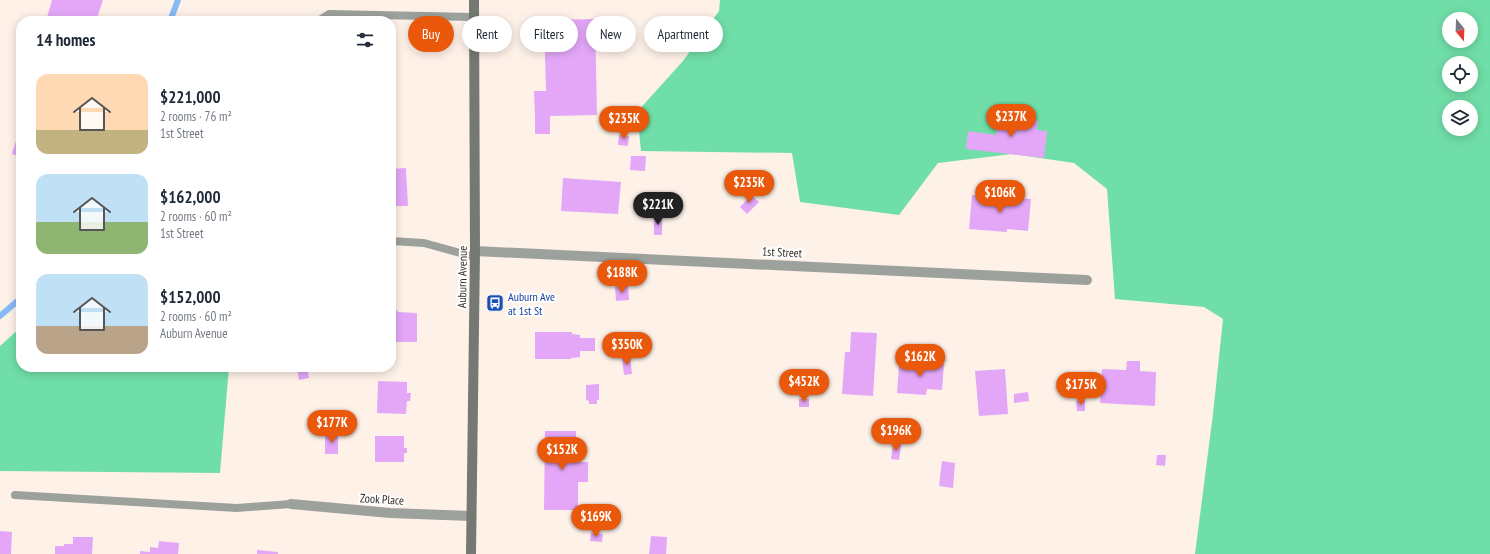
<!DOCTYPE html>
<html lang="en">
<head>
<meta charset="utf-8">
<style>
	:root { --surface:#fff; --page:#f2f2f3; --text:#1f2937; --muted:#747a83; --accent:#ea580c }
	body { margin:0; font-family:"PT Sans Narrow",sans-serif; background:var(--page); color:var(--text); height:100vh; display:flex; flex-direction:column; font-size:15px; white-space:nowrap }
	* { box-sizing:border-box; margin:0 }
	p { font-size:13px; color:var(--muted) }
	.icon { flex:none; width:22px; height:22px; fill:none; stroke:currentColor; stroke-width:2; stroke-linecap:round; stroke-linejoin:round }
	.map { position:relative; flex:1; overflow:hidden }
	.panel { position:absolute; left:16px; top:16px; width:380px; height:356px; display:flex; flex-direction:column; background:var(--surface); border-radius:16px; box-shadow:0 2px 10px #0003 }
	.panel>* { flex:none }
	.top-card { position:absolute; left:408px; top:16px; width:380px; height:36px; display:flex; gap:8px }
	.needle { width:26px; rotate:161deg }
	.controls { position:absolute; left:1442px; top:12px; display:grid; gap:8px }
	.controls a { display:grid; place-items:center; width:36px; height:36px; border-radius:50%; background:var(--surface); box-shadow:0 2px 10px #0003; font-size:20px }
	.price { position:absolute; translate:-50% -34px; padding:0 9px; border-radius:14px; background:var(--accent); color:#fff; font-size:13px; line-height:26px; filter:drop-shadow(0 1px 2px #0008) }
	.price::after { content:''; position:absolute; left:50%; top:24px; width:12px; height:9px; margin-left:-6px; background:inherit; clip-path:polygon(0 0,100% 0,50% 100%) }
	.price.selected { background:#222; color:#fff }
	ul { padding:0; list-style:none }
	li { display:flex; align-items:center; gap:12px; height:100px; padding:0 20px }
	li span { display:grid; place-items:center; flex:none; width:112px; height:80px; border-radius:12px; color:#555 }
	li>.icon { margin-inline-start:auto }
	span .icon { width:48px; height:48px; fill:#fffc; stroke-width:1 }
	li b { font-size:17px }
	h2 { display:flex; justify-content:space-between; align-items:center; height:48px; padding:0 20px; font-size:17px }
	.pill { padding:0 14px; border-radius:18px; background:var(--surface); box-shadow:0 2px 10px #0003; font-size:14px; line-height:36px }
	.pill.selected { background:var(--accent); color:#fff }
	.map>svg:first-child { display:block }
	.forest { fill:#70dea8; fill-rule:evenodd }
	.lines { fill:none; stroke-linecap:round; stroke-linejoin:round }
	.stream { stroke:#88b9f7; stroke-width:6 }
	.building { fill:#e4a7f8 }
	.lane { stroke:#9da19c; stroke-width:8 }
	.street { stroke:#9da19c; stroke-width:10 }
	.secondary { stroke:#747a73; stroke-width:10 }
	.labels { text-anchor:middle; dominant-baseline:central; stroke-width:4; stroke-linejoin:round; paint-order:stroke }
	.street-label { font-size:12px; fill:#322d29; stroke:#fff }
	.transit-label { font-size:12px; fill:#164399; stroke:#fff; text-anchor:start }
</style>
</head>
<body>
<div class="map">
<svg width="1490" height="554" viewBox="0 0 1490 554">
	<rect width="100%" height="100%" fill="#fef1e8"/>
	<!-- forest -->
	<g class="forest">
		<path d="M 720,0 L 1490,0 L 1490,554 L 1195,554 L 1213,414 L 1223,319 L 1204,307 L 1115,299 L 1107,189 L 1074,163 L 1012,154 L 938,163 L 899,215 L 800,202 L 792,153 L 641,151 L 637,112 L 683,61 L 719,11 ZM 1449,19 L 1471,19 L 1471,41 L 1449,41 ZM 1449,63 L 1471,63 L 1471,85 L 1449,85 ZM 1449,107 L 1471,107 L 1471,129 L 1449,129 Z"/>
		<polygon points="21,327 21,367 229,367 220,473 0,471 0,346"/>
	</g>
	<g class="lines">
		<!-- stream -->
		<g class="stream">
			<polyline points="170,21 178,0"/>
			<polyline points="0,316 21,298"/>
		</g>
	</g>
	<!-- building -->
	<g class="building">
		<polygon points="52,0 103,0 96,21 46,21"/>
		<polygon points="595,19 597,115 550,116 550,134 535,134 535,116 540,116 535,116 534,91 546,91 544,20"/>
		<rect x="391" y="86" width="3" height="33"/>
		<polygon points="998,116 1038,120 1037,130 1047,131 1044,158 966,149 968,131 996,135"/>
		<polygon points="21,124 21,157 12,154"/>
		<polygon points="619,135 629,136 628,146 618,145"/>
		<polygon points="631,156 646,156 645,171 630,170"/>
		<polygon points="406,168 408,206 391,206 391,169"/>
		<polygon points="563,178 621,182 618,214 561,211"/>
		<polygon points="751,195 759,202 747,214 740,207"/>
		<polygon points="972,195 1031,199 1028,231 1007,229 1007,232 969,229"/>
		<rect x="654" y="216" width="8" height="19"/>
		<polygon points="628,286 629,300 616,301 615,287"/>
		<polygon points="391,310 397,310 398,312 417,313 417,342 391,342"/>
		<polygon points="535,332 572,332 572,334 580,335 580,338 595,338 595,351 580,351 580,357 571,358 571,359 535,359"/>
		<polygon points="851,332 877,333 873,396 842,394 845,352 850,352"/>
		<polygon points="630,357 632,374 624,375 622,358"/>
		<polygon points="1127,361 1140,361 1140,371 1156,372 1155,406 1100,403 1102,369 1126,370"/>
		<polygon points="914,362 944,364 942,390 927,389 926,395 897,393 899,366 914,367"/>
		<polygon points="307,367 309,378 299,380 297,368"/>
		<polygon points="1005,369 1008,414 979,416 975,371"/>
		<polygon points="378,381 407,382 407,393 411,393 410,401 407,401 406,414 377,413"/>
		<polygon points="599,384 599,400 597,400 597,404 589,404 589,401 586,400 586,385"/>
		<polygon points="1028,392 1029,401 1014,403 1014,394"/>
		<rect x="799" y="399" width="10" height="8"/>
		<polygon points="1085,400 1085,411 1077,411 1076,401"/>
		<polygon points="545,431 576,431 576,462 588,462 588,482 578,482 578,510 544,510"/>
		<rect x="325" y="434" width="13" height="20"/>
		<polygon points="375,436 404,436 404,448 407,448 407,453 404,453 404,462 375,462"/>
		<polygon points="893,444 901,445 899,460 891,459"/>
		<polygon points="1157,455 1166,455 1165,466 1156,465"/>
		<polygon points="942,461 955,463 953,488 939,486"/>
		<polygon points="0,531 12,532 11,554 0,554"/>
		<polygon points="591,533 603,534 602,542 590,541"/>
		<polygon points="651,536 667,537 666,554 649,554"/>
		<polygon points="73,537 93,537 92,554 55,554 55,546 64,546 64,544 73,544"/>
		<polygon points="159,541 179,543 178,554 140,554 140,551 150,552 150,547 158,548"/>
		<polygon points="257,550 278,552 278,554 257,554"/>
	</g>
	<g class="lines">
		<!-- lane -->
		<g class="lane">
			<polyline points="318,21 329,14 474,17"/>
			<polyline points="391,241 424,243 475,257"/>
			<polyline points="15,495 237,508 291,504"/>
		</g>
		<!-- street -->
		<g class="street">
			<polyline points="475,251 1087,280"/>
			<polyline points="291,504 390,513 471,516"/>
		</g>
		<!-- secondary -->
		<polyline class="secondary" points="471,554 475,251 474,0"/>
	</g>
	<!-- icons -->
	<defs>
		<symbol id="bus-square" viewBox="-11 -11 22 22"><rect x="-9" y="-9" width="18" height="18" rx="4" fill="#1a4fb4" stroke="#fff"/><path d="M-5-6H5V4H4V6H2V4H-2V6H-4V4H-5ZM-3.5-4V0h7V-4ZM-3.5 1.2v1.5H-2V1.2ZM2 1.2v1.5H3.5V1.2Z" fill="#fff"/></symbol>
	</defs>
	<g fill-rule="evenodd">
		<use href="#bus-square" x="485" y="293" width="20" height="20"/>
	</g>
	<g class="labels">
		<!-- street labels -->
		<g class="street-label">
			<text transform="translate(782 252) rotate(3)">1st Street</text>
			<text transform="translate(462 277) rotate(-89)">Auburn Avenue</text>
			<text transform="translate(382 499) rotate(3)">Zook Place</text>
		</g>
		<!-- transit labels -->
		<g class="transit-label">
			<text x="508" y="296">Auburn Ave<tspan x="508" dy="14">at 1st St</tspan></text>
		</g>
	</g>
</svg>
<div class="controls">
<a><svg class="needle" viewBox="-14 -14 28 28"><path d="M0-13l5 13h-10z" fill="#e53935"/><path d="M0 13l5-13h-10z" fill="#747a83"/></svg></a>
<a><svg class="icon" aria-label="locate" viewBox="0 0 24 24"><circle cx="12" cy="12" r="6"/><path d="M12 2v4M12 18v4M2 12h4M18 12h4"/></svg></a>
<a><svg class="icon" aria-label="layers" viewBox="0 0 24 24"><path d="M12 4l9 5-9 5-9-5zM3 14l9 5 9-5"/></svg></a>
</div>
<b class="price" style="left:1011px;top:138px">$237K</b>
<b class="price" style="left:624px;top:140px">$235K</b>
<b class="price" style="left:749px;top:204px">$235K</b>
<b class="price" style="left:1000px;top:214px">$106K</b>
<b class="price selected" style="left:658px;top:226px">$221K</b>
<b class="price" style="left:622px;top:294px">$188K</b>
<b class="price" style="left:627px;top:366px">$350K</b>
<b class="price" style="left:920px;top:378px">$162K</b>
<b class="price" style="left:804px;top:403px">$452K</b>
<b class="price" style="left:1081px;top:406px">$175K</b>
<b class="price" style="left:332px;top:444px">$177K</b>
<b class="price" style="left:896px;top:452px">$196K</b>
<b class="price" style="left:562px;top:471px">$152K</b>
<b class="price" style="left:596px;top:538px">$169K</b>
<div class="top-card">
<a class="pill selected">Buy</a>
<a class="pill">Rent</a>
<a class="pill">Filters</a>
<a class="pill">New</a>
<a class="pill">Apartment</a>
</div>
<section class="panel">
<h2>14 homes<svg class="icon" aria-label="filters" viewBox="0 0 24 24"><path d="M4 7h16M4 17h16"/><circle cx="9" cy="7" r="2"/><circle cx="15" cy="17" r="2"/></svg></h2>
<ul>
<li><span style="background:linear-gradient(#ffd9b3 70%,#c2b280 0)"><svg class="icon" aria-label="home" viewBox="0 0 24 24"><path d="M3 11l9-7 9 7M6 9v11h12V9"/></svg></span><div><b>$221,000</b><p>2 rooms · 76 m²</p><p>1st Street</p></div></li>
<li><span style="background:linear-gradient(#bfe0f5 60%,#8fb573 0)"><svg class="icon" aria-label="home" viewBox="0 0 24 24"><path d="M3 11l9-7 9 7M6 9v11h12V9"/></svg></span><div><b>$162,000</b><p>2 rooms · 60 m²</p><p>1st Street</p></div></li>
<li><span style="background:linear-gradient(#bfe0f5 65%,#b9a48a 0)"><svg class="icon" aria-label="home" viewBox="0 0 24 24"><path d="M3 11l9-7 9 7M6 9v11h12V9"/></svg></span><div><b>$152,000</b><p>2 rooms · 60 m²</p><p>Auburn Avenue</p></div></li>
</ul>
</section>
</div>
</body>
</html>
